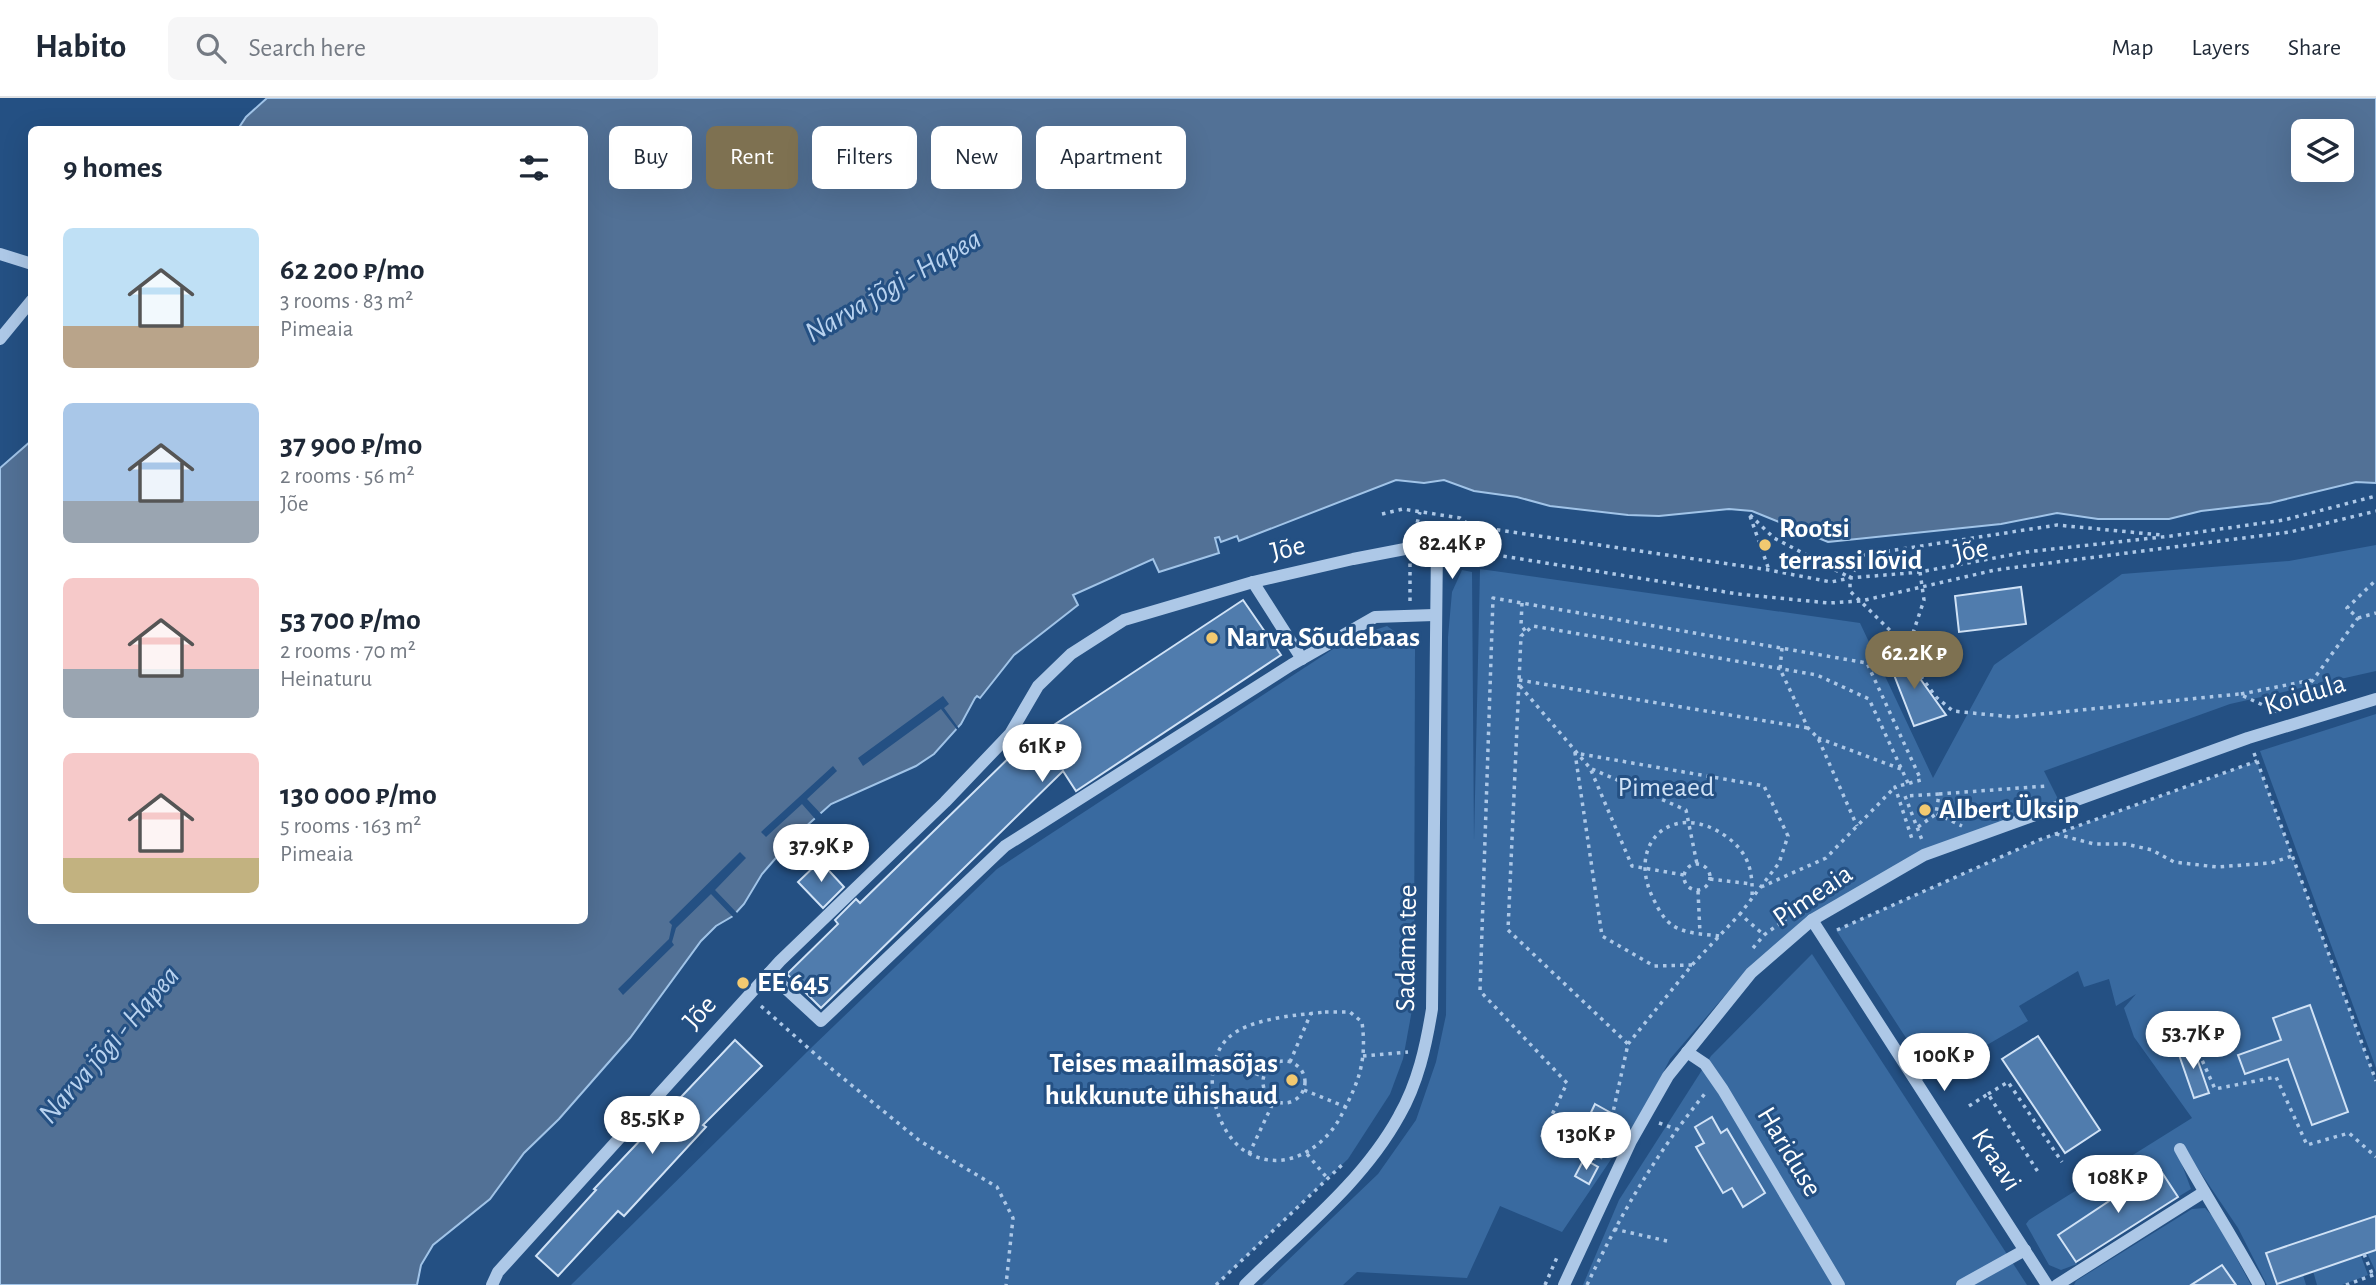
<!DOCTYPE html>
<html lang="en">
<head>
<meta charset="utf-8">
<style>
	:root { --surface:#fff; --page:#f6f6f7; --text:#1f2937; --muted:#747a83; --line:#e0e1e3; --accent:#7e7151 }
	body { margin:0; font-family:"Alegreya Sans",sans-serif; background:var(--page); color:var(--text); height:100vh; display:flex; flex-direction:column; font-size:26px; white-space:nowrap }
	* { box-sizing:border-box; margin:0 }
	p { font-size:23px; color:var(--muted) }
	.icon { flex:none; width:38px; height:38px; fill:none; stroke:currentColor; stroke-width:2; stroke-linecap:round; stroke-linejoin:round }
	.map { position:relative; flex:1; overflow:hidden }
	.sheet { position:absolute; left:28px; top:28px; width:560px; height:798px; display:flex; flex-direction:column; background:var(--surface); border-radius:10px; box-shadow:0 7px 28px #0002 }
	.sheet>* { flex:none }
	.hud { position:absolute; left:609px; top:28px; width:665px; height:63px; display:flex; gap:14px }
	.fabs { position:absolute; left:2291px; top:21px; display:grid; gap:14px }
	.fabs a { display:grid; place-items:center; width:63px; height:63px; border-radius:10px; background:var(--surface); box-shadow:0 7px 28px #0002; font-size:35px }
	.price { position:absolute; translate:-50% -60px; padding:0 16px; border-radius:24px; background:#fff; color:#222; font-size:23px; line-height:46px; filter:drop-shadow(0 2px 4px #0008) }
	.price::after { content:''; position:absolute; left:50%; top:42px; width:21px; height:16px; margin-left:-10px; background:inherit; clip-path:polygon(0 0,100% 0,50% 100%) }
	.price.active { background:var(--accent); color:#fff }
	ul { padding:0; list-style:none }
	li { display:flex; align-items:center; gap:21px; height:175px; padding:0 35px }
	li span { display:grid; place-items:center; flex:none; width:196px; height:140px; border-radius:10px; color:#555 }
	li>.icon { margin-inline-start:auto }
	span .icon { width:84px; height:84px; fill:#fffc; stroke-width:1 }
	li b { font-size:30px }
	h2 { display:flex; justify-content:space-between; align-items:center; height:84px; padding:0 35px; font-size:30px }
	.chip { padding:0 24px; border-radius:10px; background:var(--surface); box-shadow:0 7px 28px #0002; font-size:24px; line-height:63px }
	.chip.active { background:var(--accent); color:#fff }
	header { display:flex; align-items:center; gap:42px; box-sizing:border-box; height:98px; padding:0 35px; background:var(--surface); border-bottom:2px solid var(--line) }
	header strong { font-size:33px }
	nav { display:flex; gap:38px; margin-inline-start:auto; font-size:24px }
	.search { width:490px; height:63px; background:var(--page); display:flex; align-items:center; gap:18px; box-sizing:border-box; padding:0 24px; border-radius:10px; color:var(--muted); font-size:26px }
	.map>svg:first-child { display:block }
	.green { fill:#396aa0 }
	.water { fill:#527196; stroke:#a1c4e8; stroke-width:2; fill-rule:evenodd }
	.pier { fill:#245083 }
	.building { fill:#507cad; stroke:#d0e2f6; stroke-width:2 }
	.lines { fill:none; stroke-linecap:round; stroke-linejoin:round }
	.path { stroke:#adc8e7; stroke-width:3.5; stroke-dasharray:3.5 5; stroke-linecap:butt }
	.minor { stroke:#adc8e7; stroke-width:12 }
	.poi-dot { fill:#f2c970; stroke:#245083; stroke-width:2.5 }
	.labels { text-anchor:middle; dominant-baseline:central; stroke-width:6; stroke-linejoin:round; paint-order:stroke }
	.poi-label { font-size:28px; font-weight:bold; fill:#fff; stroke:#245083; text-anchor:start }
	.street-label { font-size:28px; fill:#fff; stroke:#245083 }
	.park-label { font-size:28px; fill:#d0e2f6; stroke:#245083 }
	.water-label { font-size:30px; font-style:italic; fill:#b8d2ef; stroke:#245083 }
</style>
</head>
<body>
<header>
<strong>Habito</strong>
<div class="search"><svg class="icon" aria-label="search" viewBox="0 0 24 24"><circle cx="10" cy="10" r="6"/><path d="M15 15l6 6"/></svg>Search here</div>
<nav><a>Map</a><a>Layers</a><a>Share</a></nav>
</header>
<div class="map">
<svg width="2376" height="1187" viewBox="0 0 2376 1187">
	<rect width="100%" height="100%" fill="#245083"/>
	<!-- green -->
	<g class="green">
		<polygon points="2376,447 2376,573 2230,606 2044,673 2059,703 1922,752 1806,820 1746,873 1670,961 1643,1014 1562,1134 1500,1108 1467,1180 1357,1174 1343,1187 1262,1187 1378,1076 1416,1022 1436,964 1446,917 1448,539 1452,494 1462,472 1472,474 1474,743 1480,471 1860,525 1933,680 1994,567 2122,476 2289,463"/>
		<polygon points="1387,528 1415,548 1414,901 1403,961 1390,996 1348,1061 1216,1187 571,1187 810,951 997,771 1350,540"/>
		<polygon points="2376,616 2376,970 2260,653"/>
		<polygon points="2257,663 2376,983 2376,1174 2367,1155 2361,1158 2368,1177 2342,1187 2317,1187 2313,1173 2303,1177 2306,1187 2267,1187 2238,1130 2184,1050 2177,1053 2191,1091 2178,1099 2159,1071 2058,1137 2077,1166 2061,1172 2049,1167 2026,1126 2029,1122 2192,1020 2134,939 2124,910 2136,896 2116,908 2109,881 2084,889 2078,873 2019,908 2028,923 1939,975 1921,963 1836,832 2039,742"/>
		<polygon points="1812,856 2027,1187 1583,1187 1619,1102 1711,958"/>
		<polygon points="2205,1110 2216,1122 2251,1187 2074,1187 2076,1183 2192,1111"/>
	</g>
	<!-- water -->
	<path class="water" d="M 267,0 L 2376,0 L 2376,385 L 2356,384 L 2270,405 L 2201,413 L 2169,421 L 2098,421 L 2057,415 L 2001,426 L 1828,444 L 1752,413 L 1729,411 L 1659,418 L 1628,417 L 1550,408 L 1517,399 L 1474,393 L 1444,382 L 1424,385 L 1396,382 L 1239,443 L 1237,438 L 1221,444 L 1219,439 L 1215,440 L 1219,455 L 1159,474 L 1153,461 L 1073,497 L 1078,507 L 1014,557 L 980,600 L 977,598 L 975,600 L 961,626 L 934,656 L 916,668 L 831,706 L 794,739 L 762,776 L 744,806 L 733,818 L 716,828 L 701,843 L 630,940 L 559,1021 L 524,1055 L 490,1101 L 433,1147 L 421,1167 L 417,1187 L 0,1187 L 0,370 L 31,343 L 32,822 L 584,822 L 584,32 L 238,31 L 246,19 ZM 2303,33 L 2342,33 L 2342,72 L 2303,72 Z"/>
	<!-- pier -->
	<g class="pier">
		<polygon points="943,598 949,606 944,610 960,632 958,633 941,611 863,668 858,660"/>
		<polygon points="833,668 837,673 807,701 823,718 817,723 802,706 766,739 761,734"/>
		<polygon points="740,754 746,760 715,792 739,817 735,821 711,796 676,830 672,844 674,847 623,897 618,891 669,841 672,827 669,824"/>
	</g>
	<!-- building -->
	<g class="building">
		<polygon points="2021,489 2026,526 1959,534 1955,498"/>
		<polygon points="1243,502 1281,557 1076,693 1063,673 821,910 787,876 838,826 835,822 856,801 860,805 1019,650"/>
		<polygon points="1899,551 1946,617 1914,628 1887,559"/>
		<polygon points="820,763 844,789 823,810 798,784"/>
		<polygon points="2310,907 2348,1014 2312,1027 2288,961 2245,976 2238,957 2281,942 2273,920"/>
		<polygon points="2038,938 2100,1032 2065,1055 2002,961"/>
		<polygon points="735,942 762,968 703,1027 706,1029 624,1118 618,1113 558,1178 536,1158 596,1092 594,1091"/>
		<polygon points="2192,946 2209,995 2194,1000 2177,951"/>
		<polygon points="1595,1006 1613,1016 1599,1038 1584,1029"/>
		<polygon points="1712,1019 1721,1035 1727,1031 1765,1095 1743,1109 1732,1090 1723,1095 1696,1049 1704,1045 1695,1029"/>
		<polygon points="1584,1061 1598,1069 1589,1086 1575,1078"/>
		<polygon points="2159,1070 2178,1099 2076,1164 2058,1137"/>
		<polygon points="2376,1118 2376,1152 2277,1186 2266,1155"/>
		<polygon points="2222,1167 2236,1187 2191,1187"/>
	</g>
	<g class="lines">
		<!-- path -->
		<g class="path">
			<polyline points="1382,416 1403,411 1460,420 1471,428 1769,472 1831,484 1850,480 1920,474 2026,454 2171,438 2284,422 2376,398"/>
			<polyline points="1750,417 1774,440 1849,479"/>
			<polyline points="1750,418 1769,472"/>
			<polyline points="1415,433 1420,414"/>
			<polyline points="1453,450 1738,496 1829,505 1861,503 1995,472 2290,434 2376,413"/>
			<polyline points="1920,474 1924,502 1908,550 1911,565 1936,599 1953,613 2012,619 2239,596 2278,614"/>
			<polyline points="1410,503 1410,465"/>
			<polyline points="1522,505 1521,527 1526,534"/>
			<polyline points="2358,520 2376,515"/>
			<polyline points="1782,550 1780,571 1808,630 1818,640 1857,728"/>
			<polyline points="1908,550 1850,493 1850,480 1863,457 2057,427 2161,437"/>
			<polyline points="1519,582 1808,630"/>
			<polyline points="1520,588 1590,670 1632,768 1684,777"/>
			<polyline points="2241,596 2312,582"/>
			<polyline points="2280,613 2313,582 2358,520 2347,510 2376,482"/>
			<polyline points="1818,640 1901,671"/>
			<polyline points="2254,655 2376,983"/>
			<polyline points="1592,671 1686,712 1697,766"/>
			<polyline points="1908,685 1869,601 1817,577 1533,528 1521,538 1508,832 1628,946 1610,1028 1592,1060 1542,1038 1567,985 1480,893 1493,500 1867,565 1921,682 1895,689 1913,744"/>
			<polyline points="1939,696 2046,688"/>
			<polyline points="1929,712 1962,728"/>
			<polyline points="1918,729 1936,716 1939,696 1905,698 1922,742"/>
			<polyline points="2056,736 2094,746 2126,746 2152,752 2174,764 2217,769 2271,765 2292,758"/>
			<circle cx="1697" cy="779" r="13"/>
			<polyline points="1710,781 1752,786"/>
			<polyline points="1761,789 1826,760 1895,689"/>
			<polyline points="1698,793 1700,835"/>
			<polyline points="1837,832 2039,742 2257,663"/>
			<path d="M 1719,838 C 1704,836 1685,836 1672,827 C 1666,823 1659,813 1656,806 C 1622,746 1673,700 1727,739 C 1750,756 1753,775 1752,801"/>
			<polyline points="1753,850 1764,837 1786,821"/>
			<polyline points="1692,867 1654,868 1602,838 1575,655 1764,688 1788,738 1779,765 1740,816"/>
			<polyline points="761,908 833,972 920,1043 997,1089 1013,1120 1006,1187"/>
			<path d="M 1325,914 L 1350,914 L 1362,924 C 1367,963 1359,983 1342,1016 C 1326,1049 1286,1075 1250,1056 C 1214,1038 1198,969 1228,940 C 1249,920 1298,917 1325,914 Z"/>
			<polyline points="2185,924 2215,991 2276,979 2307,1047 2349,1035 2376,1059"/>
			<polyline points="1628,946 1692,867 1740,816 1764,837"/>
			<polyline points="1363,958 1408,954"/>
			<circle cx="1284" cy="984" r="21"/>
			<polyline points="1215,963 1263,978"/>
			<polyline points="1290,964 1311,915"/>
			<polyline points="1304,992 1346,1009"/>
			<polyline points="1988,996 2008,984 2062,1064"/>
			<polyline points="1969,1008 1988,996 2040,1077"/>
			<polyline points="1659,1025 1676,1031"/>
			<polyline points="1249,1056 1274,1003"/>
			<polyline points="1307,1056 1328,1081"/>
			<polyline points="1592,1060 1600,1061 1614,1037 1615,1038"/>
			<polyline points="1614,1131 1667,1143"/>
			<polyline points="2364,1156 2373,1178"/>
			<polyline points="1216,1187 1344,1065"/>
			<polyline points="1545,1187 1558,1157"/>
			<path d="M 1587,1187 C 1621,1115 1657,1054 1707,993"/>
			<polyline points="2346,1187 2376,1176"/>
		</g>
		<!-- minor -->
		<g class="minor">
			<polyline points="0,156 32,166"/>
			<polyline points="0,241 32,202"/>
			<polyline points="1253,484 1302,561"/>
			<polyline points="1812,822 2047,1187"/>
			<polyline points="769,875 821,923 1005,748 1291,567 1375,519 1434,517"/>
			<polyline points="1687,954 1705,966 1723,992 1839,1187"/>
			<polyline points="1914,980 1957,952"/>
			<path d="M 2180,1051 C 2205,1097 2234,1141 2259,1187"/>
			<path d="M 492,1187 L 498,1174 L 780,863 L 945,704 L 1010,636 L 1038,588 L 1071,556 L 1124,522 L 1253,484 L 1353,461 L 1410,450 L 1437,447 L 1432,911 C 1426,948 1418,985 1399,1018 C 1363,1084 1298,1135 1245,1187"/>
			<polyline points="1564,1187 1631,1043 1668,978 1751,875 1812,822 1924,757 2248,640 2376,601"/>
			<polyline points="1962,1187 2025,1152"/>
			<polyline points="2057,1187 2204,1094"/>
		</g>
	</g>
	<!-- markers -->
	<g class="poi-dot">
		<circle cx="1765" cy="447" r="7"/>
		<circle cx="1212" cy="540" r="7"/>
		<circle cx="1925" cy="712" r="7"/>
		<circle cx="743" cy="885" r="7"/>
		<circle cx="1292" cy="982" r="7"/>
	</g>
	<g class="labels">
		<!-- poi labels -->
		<g class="poi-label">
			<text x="1779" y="431">Rootsi<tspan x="1779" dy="32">terrassi lõvid</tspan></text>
			<text x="1226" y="540">Narva Sõudebaas</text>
			<text x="1939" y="712">Albert Üksip</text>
			<text x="757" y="885">EE 645</text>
			<text x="1278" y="966" text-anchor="end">Teises maailmasõjas<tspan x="1278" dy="32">hukkunute ühishaud</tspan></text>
		</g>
		<!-- street labels -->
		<g class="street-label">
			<text transform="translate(1288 451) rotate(-13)">Jõe</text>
			<text transform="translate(1971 453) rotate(-12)">Jõe</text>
			<text transform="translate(2305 597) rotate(-17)">Koidula</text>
			<text transform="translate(1813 798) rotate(-34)">Pimeaia</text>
			<text transform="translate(1407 850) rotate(-89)">Sadama tee</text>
			<text transform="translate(700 915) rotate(-48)">Jõe</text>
			<text transform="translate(1789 1054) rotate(59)">Hariduse</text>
			<text transform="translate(1996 1062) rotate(57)">Kraavi</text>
		</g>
		<!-- park labels -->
		<g class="park-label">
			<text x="1666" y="690">Pimeaed</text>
		</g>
		<!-- water labels -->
		<g class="water-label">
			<text transform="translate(893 188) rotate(-30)">Narva jõgi - Нарва</text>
			<text transform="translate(109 947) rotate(-49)">Narva jõgi - Нарва</text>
		</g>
	</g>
</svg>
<div class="fabs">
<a><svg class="icon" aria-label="layers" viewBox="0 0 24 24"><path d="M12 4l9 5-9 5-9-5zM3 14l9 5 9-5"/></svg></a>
</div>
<b class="price" style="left:1452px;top:483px">82.4K ₽</b>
<b class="price active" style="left:1914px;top:593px">62.2K ₽</b>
<b class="price" style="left:1042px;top:686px">61K ₽</b>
<b class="price" style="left:821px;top:786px">37.9K ₽</b>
<b class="price" style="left:2193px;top:973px">53.7K ₽</b>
<b class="price" style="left:1944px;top:995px">100K ₽</b>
<b class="price" style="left:652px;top:1058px">85.5K ₽</b>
<b class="price" style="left:1586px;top:1074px">130K ₽</b>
<b class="price" style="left:2118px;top:1117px">108K ₽</b>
<div class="hud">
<a class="chip">Buy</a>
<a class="chip active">Rent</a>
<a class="chip">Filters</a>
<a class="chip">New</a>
<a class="chip">Apartment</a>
</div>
<section class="sheet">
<h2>9 homes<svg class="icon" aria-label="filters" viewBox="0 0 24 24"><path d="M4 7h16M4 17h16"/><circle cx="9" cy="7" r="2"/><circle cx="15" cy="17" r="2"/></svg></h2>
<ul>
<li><span style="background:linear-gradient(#bfe0f5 70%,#b9a48a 0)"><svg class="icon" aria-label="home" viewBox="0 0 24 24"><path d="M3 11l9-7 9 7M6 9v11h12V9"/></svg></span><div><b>62 200 ₽/mo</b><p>3 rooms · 83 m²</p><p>Pimeaia</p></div></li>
<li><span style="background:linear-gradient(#a9c7e8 70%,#9aa5b1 0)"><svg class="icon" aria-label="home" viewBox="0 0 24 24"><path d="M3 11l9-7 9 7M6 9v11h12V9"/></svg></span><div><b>37 900 ₽/mo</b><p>2 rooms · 56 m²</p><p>Jõe</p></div></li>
<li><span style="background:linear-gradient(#f6c9c9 65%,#9aa5b1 0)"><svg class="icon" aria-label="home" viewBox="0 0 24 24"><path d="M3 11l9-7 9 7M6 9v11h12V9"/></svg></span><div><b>53 700 ₽/mo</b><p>2 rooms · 70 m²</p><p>Heinaturu</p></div></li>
<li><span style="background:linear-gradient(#f6c9c9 75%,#c2b280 0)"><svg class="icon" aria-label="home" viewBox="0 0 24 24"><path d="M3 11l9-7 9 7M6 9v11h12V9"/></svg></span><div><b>130 000 ₽/mo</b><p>5 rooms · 163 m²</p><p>Pimeaia</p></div></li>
</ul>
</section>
</div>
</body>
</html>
